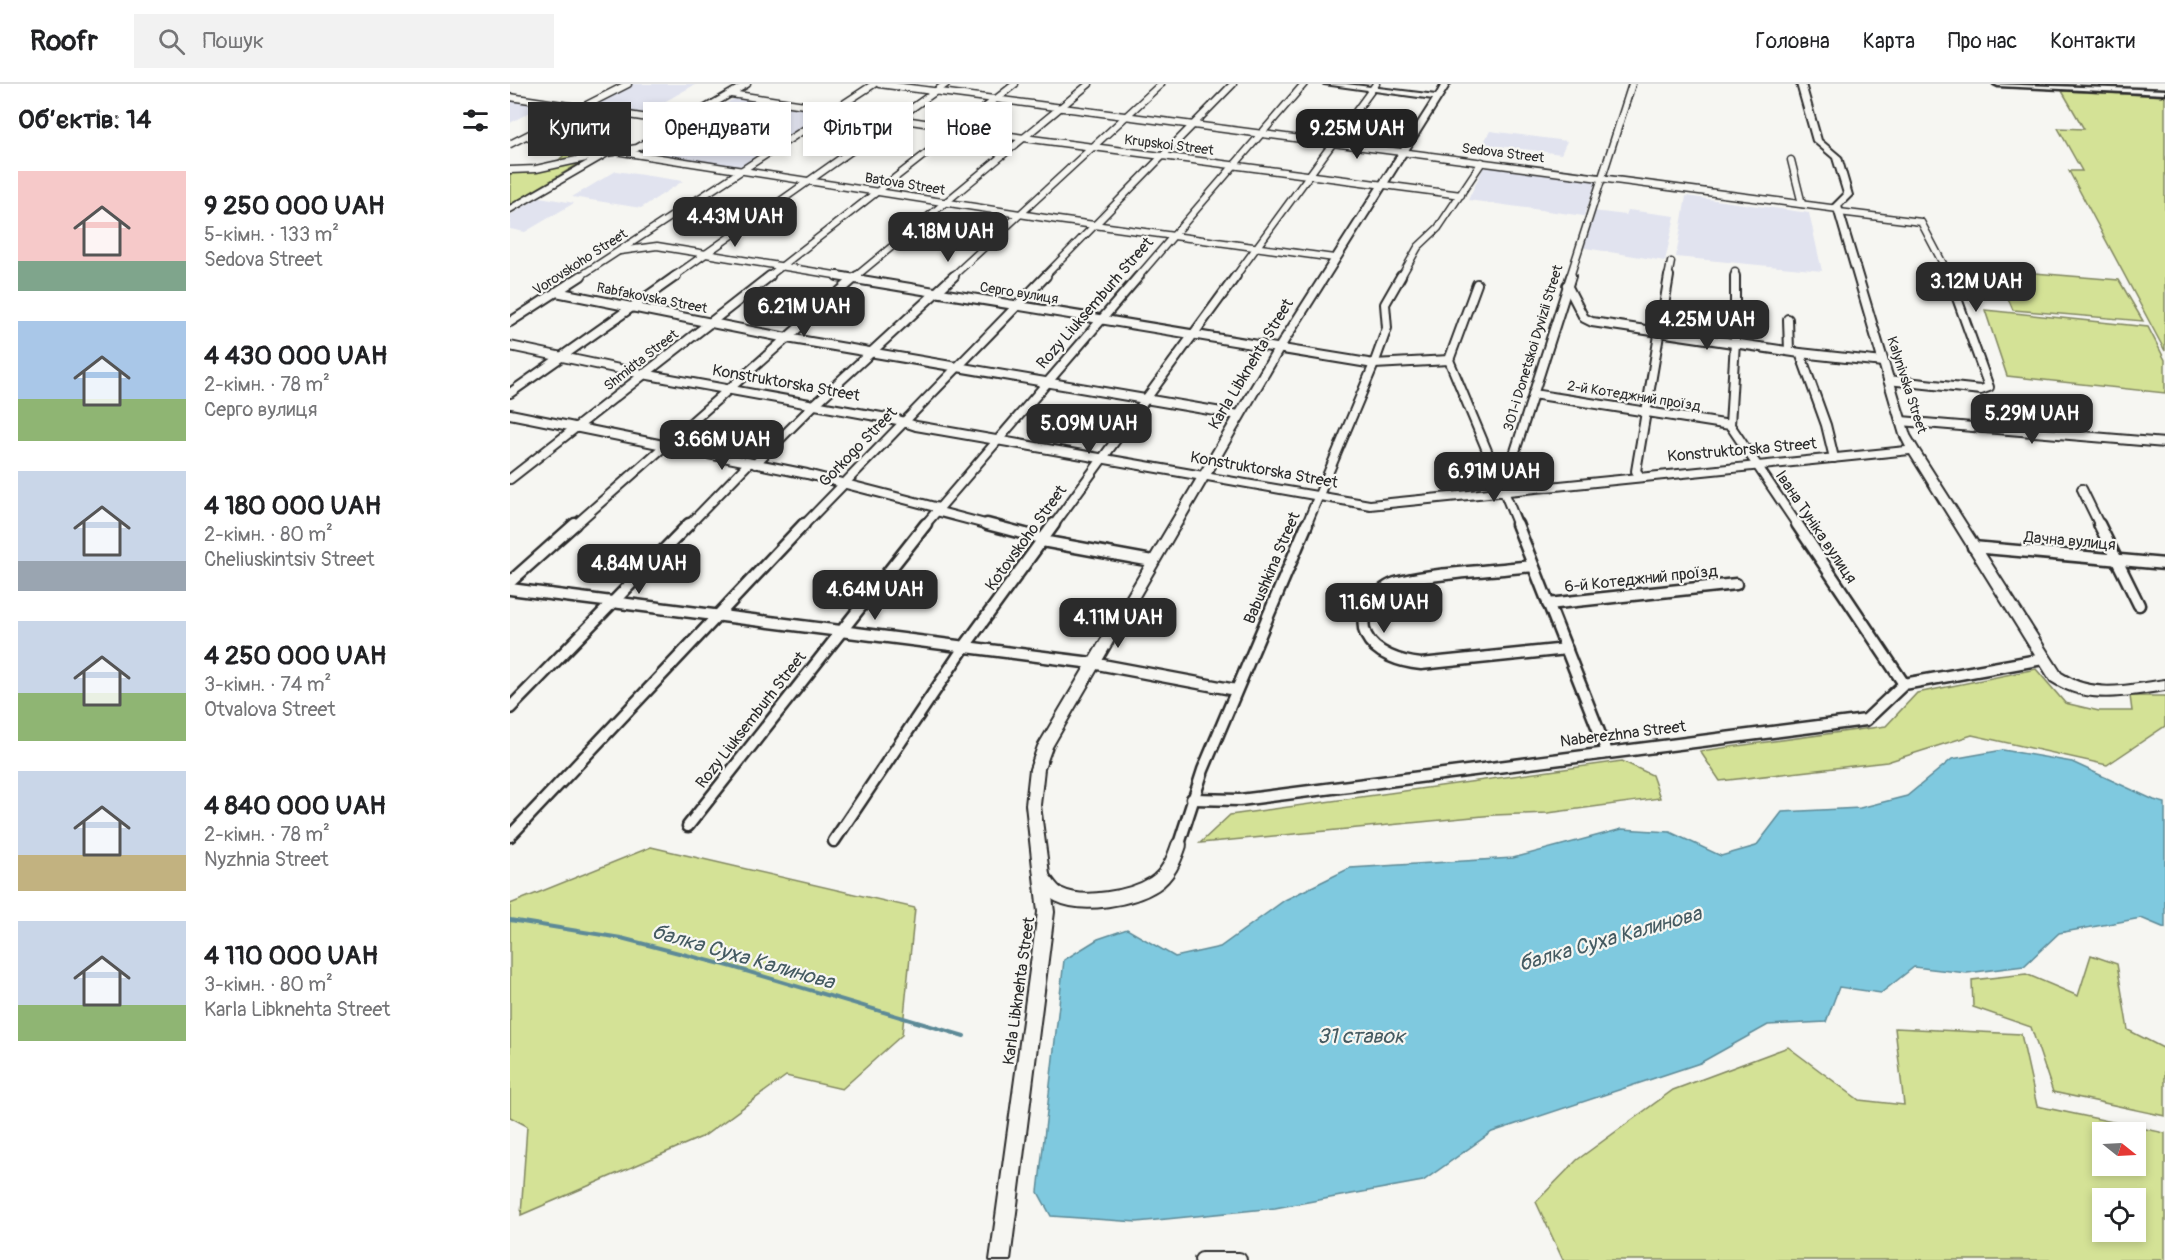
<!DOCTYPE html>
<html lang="uk">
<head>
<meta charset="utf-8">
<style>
	:root { --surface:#fff; --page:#f2f2f2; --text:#202124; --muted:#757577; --line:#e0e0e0; --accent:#2b2b2b }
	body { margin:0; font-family:Pangolin,sans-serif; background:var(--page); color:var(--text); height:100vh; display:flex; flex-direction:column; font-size:22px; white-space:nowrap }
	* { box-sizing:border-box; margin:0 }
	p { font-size:20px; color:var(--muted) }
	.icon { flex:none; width:33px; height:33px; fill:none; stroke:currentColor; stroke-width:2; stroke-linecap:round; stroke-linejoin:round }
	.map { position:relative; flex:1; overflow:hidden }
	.panel { display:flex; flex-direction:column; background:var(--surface); width:510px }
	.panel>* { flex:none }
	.top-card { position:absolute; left:18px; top:18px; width:570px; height:54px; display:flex; gap:12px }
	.needle { width:39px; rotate:108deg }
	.tools { position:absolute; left:1582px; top:1038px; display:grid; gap:12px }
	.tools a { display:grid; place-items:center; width:54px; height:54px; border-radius:0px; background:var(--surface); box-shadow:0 3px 9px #0003; font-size:30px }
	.price { position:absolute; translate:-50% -51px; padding:0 14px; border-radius:12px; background:var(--accent); color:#fff; font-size:20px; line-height:39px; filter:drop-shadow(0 2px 3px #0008) }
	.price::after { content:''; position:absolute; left:50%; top:36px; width:18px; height:14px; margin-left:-9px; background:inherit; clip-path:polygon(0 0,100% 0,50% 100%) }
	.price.current { background:#222; color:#fff }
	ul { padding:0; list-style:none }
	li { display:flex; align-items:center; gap:18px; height:150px; padding:0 18px }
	li span { display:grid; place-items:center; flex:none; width:168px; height:120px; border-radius:0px; color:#555 }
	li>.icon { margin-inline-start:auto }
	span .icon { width:72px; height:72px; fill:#fffc; stroke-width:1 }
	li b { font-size:26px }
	h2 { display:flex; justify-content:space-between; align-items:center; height:72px; padding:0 18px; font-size:26px }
	.pill { padding:0 21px; border-radius:0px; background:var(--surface); box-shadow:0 3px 9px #0003; font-size:21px; line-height:54px }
	.pill.current { background:var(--accent); color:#fff }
	header { display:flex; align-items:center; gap:36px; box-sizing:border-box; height:84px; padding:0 30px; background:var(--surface); border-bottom:2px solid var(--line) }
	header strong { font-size:28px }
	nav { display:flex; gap:33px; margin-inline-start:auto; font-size:21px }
	.search { width:420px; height:54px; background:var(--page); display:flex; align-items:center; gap:15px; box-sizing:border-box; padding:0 21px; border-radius:0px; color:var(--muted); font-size:22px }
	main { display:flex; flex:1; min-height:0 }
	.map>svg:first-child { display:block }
	.built { fill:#e1e3ef }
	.green { fill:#d4e296; stroke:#808660; stroke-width:1.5; fill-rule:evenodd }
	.water { fill:#7fc9df; stroke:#5d8a97; stroke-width:1.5 }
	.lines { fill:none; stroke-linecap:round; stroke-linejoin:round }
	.stream { stroke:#5d8a97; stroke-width:4 }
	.minor-far3-casing { stroke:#2b2b2b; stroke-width:9 }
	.minor-far2-casing { stroke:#2b2b2b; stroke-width:12 }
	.minor-far1-casing { stroke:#2b2b2b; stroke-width:15 }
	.minor-casing { stroke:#2b2b2b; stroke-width:18 }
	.tertiary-casing { stroke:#2b2b2b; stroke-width:4 }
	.secondary-casing { stroke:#2b2b2b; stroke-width:5 }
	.minor-far3 { stroke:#f6f6f2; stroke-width:6 }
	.minor-far2 { stroke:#f6f6f2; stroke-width:8 }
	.minor-far1 { stroke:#f6f6f2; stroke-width:10 }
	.minor { stroke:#f6f6f2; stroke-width:14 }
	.tertiary { fill:#f6f6f2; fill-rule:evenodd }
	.secondary { fill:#f6f6f2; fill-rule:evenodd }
	.labels { text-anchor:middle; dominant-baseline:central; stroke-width:4.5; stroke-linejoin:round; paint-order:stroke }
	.far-street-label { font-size:14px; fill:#2b2b2b; stroke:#f6f6f2 }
	.street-label { font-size:16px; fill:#2b2b2b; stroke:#f6f6f2 }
	.near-water-label { font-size:21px; font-style:italic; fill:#445a61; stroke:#f6f6f2 }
</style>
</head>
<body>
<header>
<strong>Roofr</strong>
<div class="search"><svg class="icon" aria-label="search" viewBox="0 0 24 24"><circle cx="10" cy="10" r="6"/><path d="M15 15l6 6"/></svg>Пошук</div>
<nav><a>Головна</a><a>Карта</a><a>Про нас</a><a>Контакти</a></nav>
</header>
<main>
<section class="panel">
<h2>Об’єктів: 14<svg class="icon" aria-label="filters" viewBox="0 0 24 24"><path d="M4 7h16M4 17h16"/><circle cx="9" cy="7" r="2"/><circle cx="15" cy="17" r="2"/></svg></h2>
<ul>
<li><span style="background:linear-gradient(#f6c9c9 75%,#7fa58c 0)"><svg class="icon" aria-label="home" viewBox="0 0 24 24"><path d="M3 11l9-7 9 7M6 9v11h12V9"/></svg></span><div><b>9 250 000 UAH</b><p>5-кімн. · 133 m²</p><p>Sedova Street</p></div></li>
<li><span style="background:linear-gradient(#a9c7e8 65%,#8fb573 0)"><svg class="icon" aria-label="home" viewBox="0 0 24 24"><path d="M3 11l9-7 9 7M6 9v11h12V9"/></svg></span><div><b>4 430 000 UAH</b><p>2-кімн. · 78 m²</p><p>Серго вулиця</p></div></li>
<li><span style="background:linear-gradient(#c9d6e8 75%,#9aa5b1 0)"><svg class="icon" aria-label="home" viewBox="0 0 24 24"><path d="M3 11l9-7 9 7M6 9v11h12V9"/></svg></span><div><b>4 180 000 UAH</b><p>2-кімн. · 80 m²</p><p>Cheliuskintsiv Street</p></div></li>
<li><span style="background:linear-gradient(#c9d6e8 60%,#8fb573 0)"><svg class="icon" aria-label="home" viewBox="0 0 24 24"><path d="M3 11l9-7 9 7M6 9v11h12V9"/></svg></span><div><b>4 250 000 UAH</b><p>3-кімн. · 74 m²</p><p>Otvalova Street</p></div></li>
<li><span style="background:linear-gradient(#c9d6e8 70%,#c2b280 0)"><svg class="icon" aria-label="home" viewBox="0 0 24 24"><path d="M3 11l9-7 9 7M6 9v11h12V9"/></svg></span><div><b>4 840 000 UAH</b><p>2-кімн. · 78 m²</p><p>Nyzhnia Street</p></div></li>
<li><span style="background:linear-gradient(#c9d6e8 70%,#8fb573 0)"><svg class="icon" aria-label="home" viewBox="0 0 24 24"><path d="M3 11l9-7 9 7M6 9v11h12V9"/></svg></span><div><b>4 110 000 UAH</b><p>3-кімн. · 80 m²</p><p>Karla Libknehta Street</p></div></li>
</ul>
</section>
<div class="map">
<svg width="1655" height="1176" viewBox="0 0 1655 1176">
	<rect width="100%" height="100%" fill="#f6f6f2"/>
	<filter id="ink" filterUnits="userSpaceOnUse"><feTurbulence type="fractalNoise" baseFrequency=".0167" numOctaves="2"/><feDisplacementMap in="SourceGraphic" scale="12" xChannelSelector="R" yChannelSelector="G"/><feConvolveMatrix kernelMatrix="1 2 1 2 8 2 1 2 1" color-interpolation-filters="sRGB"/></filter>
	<g filter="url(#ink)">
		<!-- built -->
		<g class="built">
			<polygon points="121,0 186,0 131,31 79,23"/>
			<polygon points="227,13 321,26 233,84 133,68"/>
			<polygon points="0,15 35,20 0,39"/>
			<polygon points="980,47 1057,57 1051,70 973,60"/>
			<polygon points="975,80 1087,95 1074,132 958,116"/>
			<polygon points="106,87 173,97 131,124 62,113"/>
			<polygon points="1176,112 1299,129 1312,187 1166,173"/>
			<polygon points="30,113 64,119 15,148 0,145 0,131"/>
			<polygon points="1118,126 1165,132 1155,177 1069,163 1083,127 1116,131"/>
		</g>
		<!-- green -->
		<g class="green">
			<polygon points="1552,7 1655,12 1655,267 1559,87 1572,87 1548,44 1574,45"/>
			<polygon points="80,66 92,66 0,121 0,87 41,84 54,71 73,70"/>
			<polygon points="1486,186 1609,196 1633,237 1503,226"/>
			<polygon points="1475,226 1638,243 1655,276 1655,309 1497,292"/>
			<polygon points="1526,585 1555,619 1589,627 1622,627 1620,612 1655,612 1655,642 1597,681 1462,651 1377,678 1210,697 1190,667 1376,642 1407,609"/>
			<polygon points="1112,677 1142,691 1150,714 1038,729 984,731 690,759 720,731"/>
			<polygon points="141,763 405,824 392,951 332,1005 276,992 194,1052 11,1131 17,1042 0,1033 0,820"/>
			<polygon points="1581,871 1607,880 1618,946 1655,965 1655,1032 1543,1008 1521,943 1463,923 1462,896 1516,890 1568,912"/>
			<path d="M 1385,944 L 1511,950 L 1527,1022 L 1655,1049 L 1655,1176 L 1053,1176 L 1026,1118 L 1067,1076 L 1163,1006 L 1278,963 L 1349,1016 L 1394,1021 ZM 1593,1048 L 1626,1048 L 1626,1082 L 1593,1082 ZM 1593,1114 L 1626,1114 L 1626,1148 L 1593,1148 Z"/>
		</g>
		<!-- water -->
		<polygon class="water" points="1493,666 1562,678 1644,716 1655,719 1655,844 1631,834 1549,849 1514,882 1457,889 1404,883 1371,909 1329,903 1316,938 1258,941 1190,979 982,1048 913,1097 765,1124 627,1138 541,1132 528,1108 554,876 588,855 617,845 665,873 710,863 775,816 840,784 1003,774 1112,745 1160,748 1211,772 1246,762 1272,728 1350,724 1397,712 1442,675"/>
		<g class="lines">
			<!-- stream -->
			<polyline class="stream" points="0,836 111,854 219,882 454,952"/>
			<defs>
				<g id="minor-far3">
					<polyline points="369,0 1328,125"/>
					<polyline points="221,10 514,54 951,111"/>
					<polyline points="0,13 171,39"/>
					<polyline points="19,53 53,52"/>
					<polyline points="0,60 118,0"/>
					<polyline points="105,67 548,136 824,174"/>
					<polyline points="1281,76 1292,120"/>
					<polyline points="0,86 26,85 85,72"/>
					<polyline points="0,125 97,69 127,64 237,0"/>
					<polyline points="1329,128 1411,138 1440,193"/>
					<polyline points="110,167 147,162 337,193"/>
					<polyline points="1225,187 1225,193"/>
					<polyline points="69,193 364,0"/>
					<polyline points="163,193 436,0"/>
					<polyline points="258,193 505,0"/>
					<polyline points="345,193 579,0"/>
					<polyline points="442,193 651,0"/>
					<polyline points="534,193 723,0"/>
					<polyline points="628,193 794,0"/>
					<polyline points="725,193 866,0"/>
					<polyline points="891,193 908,163 928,144 972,78"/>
					<polyline points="1060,193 1122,0"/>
					<polyline points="1158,193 1161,178"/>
				</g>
				<g id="minor-far2">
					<polyline points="327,192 864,280 939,276"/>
					<polyline points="1225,192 1225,258 1220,341 1288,442"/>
					<polyline points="967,200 939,276 993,405"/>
					<polyline points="1057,201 1074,234 1082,238 1290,269 1373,278"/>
					<polyline points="46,208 277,254 729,331"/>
					<polyline points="1278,235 1279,267"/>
					<polyline points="0,238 71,192"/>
					<polyline points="0,262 133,290 388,336 406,342 693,392"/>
					<polyline points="1290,269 1316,341 1324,374"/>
					<polyline points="1378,296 1471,306 1479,303 1439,192"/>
					<polyline points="0,309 166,192"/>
					<polyline points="1023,310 1220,341"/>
					<polyline points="0,330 297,390 429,424"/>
					<polyline points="1391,337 1655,359"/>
					<polyline points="245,380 304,321 444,192"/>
					<polyline points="1130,392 1126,387 1159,192"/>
					<polyline points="0,395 260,192"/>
					<polyline points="1572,405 1590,442"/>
					<polyline points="426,427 483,442"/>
					<polyline points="64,442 347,192"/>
					<polyline points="178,442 239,379"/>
					<polyline points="293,442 536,192"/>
					<polyline points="414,442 629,192"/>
					<polyline points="543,442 726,192"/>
					<polyline points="796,442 864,280 877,244 875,220 891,192"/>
					<polyline points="1008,442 993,405 1061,192"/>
				</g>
				<g id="minor-far1">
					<polyline points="477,440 527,453 532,457 642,477"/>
					<polyline points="1007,440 1097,668"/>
					<polyline points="1287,440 1394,600"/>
					<polyline points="1589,440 1629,521"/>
					<polyline points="1463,463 1655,480"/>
					<path d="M 1023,482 C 982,487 929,488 889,498 C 869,502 846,530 856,551 C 865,570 891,578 911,580 L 1057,565"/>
					<polyline points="0,498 65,440"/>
					<polyline points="0,505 582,579 726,606"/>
					<polyline points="1038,520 1226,500"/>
					<polyline points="0,624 179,440"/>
					<polyline points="682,715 730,716 1356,636 1394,600 1533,575"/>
					<polyline points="178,742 416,440"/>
					<polyline points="0,752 294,440"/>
					<polyline points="324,757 455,562 544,440"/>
					<polyline points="668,763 693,686 797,440"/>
				</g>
				<g id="minor">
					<path d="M 533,794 C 537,799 543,809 549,811 C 573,823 622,814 644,800 C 658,791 664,776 669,761"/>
					<polyline points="692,1176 729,1176"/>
				</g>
				<path id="tertiary" d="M 814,0 L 836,0 L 926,11 L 932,0 L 940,0 L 773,266 L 701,390 L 860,417 L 1396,363 L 1390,351 L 1323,121 L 1334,110 L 1323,74 L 1303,57 L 1287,0 L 1295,0 L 1311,56 L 1331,73 L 1342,111 L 1331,122 L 1400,351 L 1409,366 L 1551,589 C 1584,611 1618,601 1655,596 L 1655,606 C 1615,612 1577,621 1541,597 L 1400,370 L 860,425 L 697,396 L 542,663 L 534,685 L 530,721 L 544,828 L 500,1176 L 480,1176 L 528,828 L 516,721 L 520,685 L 528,662 L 763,266 L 923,15 Z"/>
				<polygon id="secondary" points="1484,0 1655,6 1655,10 1488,2"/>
			</defs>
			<!-- minor-far3 casing -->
			<use href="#minor-far3" class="minor-far3-casing"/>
			<!-- minor-far2 casing -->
			<use href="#minor-far2" class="minor-far2-casing"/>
			<!-- minor-far1 casing -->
			<use href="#minor-far1" class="minor-far1-casing"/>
			<!-- minor casing -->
			<use href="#minor" class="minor-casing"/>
			<!-- tertiary casing -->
			<use href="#tertiary" class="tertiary-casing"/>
			<!-- secondary casing -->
			<use href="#secondary" class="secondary-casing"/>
			<!-- minor-far3 -->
			<use href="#minor-far3" class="minor-far3"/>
			<!-- minor-far2 -->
			<use href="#minor-far2" class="minor-far2"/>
			<!-- minor-far1 -->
			<use href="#minor-far1" class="minor-far1"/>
			<!-- minor -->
			<use href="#minor" class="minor"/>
			<!-- tertiary -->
			<use href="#tertiary" class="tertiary"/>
			<!-- secondary -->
			<use href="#secondary" class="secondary"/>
		</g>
	</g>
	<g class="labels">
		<!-- far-street labels -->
		<g class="far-street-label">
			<text transform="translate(659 61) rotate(7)">Krupskoi Street</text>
			<text transform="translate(993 69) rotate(7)">Sedova Street</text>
			<text transform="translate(395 100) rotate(9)">Batova Street</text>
			<text transform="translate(70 178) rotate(-33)">Vorovskoho Street</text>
			<text transform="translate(509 209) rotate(9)">Серго вулиця</text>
			<text transform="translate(142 214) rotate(11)">Rabfakovska Street</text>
			<text transform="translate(1023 264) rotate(-73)">301-i Donetskoi Dyvizii Street</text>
			<text transform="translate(131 276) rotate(-38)">Shmidta Street</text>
			<text transform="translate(1397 301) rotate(72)">Kalynivska Street</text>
			<text transform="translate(1124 312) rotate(9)">2-й Котеджний проїзд</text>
		</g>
		<!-- street labels -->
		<g class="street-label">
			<text transform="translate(585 219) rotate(-49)">Rozy Liuksemburh Street</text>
			<text transform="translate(741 280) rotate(-59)">Karla Libknehta Street</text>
			<text transform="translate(276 299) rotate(10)">Konstruktorska Street</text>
			<text transform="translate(348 363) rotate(-46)">Gorkogo Street</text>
			<text transform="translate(1232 366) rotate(-5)">Konstruktorska Street</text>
			<text transform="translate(754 386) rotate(10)">Konstruktorska Street</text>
			<text transform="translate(1306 443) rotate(56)">Івана Туніка вулиця</text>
			<text transform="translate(516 454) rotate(-54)">Kotovskoho Street</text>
			<text transform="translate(1560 457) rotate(5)">Дачна вулиця</text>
			<text transform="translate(762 484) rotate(-67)">Babushkina Street</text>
			<text transform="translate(1131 495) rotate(-6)">6-й Котеджний проїзд</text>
			<text transform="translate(241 636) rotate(-52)">Rozy Liuksemburh Street</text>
			<text transform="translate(1113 650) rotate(-7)">Naberezhna Street</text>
			<text transform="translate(509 907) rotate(-82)">Karla Libknehta Street</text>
		</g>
		<!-- near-water labels -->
		<g class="near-water-label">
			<text transform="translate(1100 855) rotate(-16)">балка Суха Калинова</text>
			<text transform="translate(233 873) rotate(16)">балка Суха Калинова</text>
			<text x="851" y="952">31 ставок</text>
		</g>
	</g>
</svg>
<div class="tools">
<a><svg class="needle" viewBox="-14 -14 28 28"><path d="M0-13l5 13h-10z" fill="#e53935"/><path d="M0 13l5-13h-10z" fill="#757577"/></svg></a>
<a><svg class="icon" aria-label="locate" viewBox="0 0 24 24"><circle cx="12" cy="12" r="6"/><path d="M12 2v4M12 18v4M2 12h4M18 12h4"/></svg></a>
</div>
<b class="price current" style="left:847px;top:76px">9.25M UAH</b>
<b class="price" style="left:225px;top:164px">4.43M UAH</b>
<b class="price" style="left:438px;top:179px">4.18M UAH</b>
<b class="price" style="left:1466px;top:229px">3.12M UAH</b>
<b class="price" style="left:294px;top:254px">6.21M UAH</b>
<b class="price" style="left:1197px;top:267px">4.25M UAH</b>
<b class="price" style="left:1522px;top:361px">5.29M UAH</b>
<b class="price" style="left:579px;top:371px">5.09M UAH</b>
<b class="price" style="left:212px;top:387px">3.66M UAH</b>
<b class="price" style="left:984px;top:419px">6.91M UAH</b>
<b class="price" style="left:129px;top:511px">4.84M UAH</b>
<b class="price" style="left:365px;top:537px">4.64M UAH</b>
<b class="price" style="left:874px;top:550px">11.6M UAH</b>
<b class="price" style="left:608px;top:565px">4.11M UAH</b>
<div class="top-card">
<a class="pill current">Купити</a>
<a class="pill">Орендувати</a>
<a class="pill">Фільтри</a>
<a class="pill">Нове</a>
</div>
</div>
</main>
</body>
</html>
